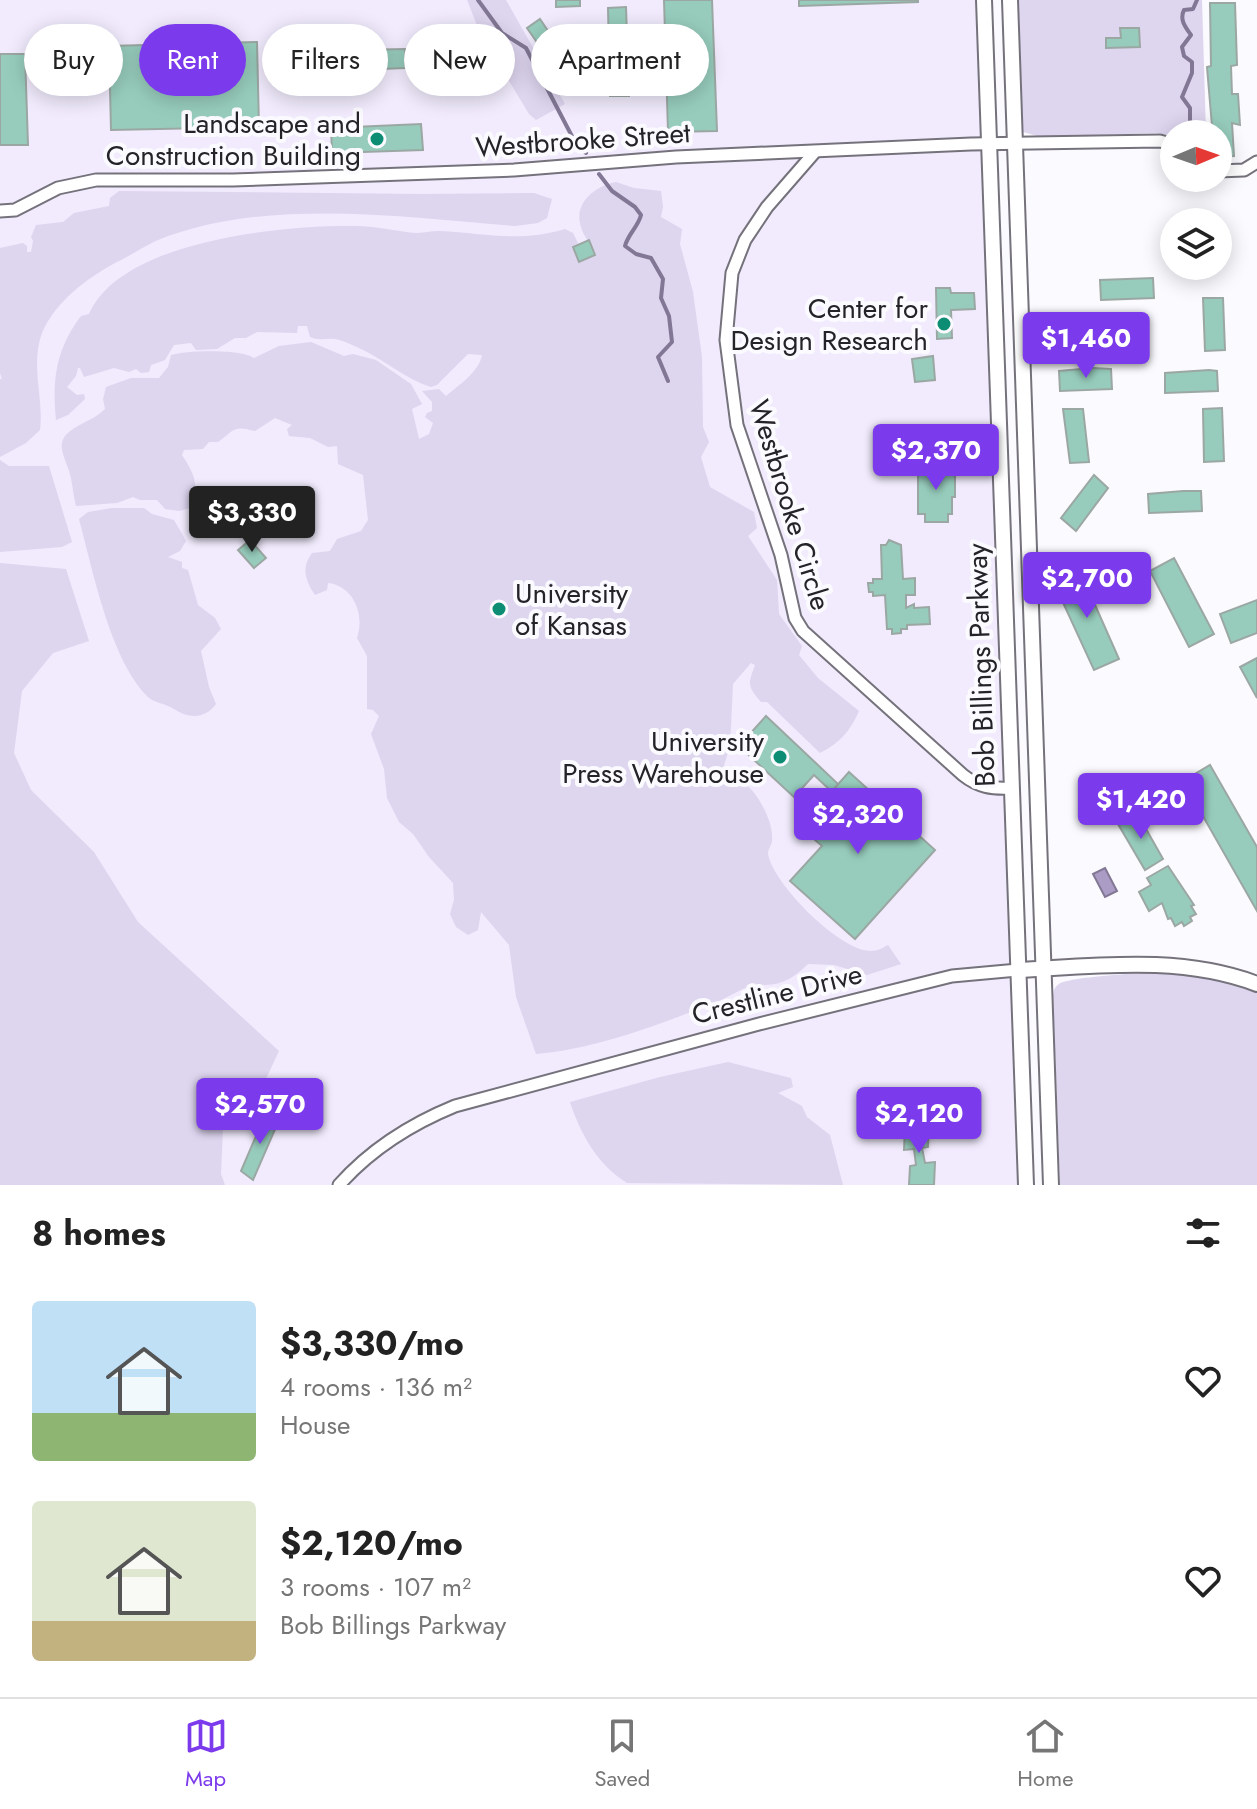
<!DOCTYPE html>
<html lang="en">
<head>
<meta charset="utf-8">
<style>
	:root { --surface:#fff; --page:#f2f2f2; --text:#222; --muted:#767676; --line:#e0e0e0; --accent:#7c3aed }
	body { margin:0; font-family:Jost,sans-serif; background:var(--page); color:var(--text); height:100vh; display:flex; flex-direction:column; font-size:30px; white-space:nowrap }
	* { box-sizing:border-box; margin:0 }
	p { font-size:26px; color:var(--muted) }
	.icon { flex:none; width:44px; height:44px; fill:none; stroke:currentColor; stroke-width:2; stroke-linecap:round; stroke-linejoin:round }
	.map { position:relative; height:1185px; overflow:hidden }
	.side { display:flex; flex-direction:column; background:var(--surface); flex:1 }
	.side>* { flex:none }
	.banner { position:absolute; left:24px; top:24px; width:800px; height:72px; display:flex; gap:16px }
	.needle { width:52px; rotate:88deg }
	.tools { position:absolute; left:1160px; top:120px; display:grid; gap:16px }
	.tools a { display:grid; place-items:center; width:72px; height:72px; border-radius:50%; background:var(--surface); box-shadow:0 4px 20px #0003; font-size:40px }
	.price { position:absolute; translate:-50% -68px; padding:0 18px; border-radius:8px; background:var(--accent); color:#fff; font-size:26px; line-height:52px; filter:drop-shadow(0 2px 4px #0008) }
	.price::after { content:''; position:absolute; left:50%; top:48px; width:24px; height:18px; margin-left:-12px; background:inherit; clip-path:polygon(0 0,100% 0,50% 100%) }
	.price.on { background:#222; color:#fff }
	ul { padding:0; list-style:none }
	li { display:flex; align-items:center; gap:24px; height:200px; padding:0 32px }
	li span { display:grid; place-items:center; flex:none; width:224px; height:160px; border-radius:8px; color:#555 }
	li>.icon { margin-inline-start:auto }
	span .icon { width:96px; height:96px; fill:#fffc; stroke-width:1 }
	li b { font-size:34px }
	h2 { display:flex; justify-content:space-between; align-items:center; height:96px; padding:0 32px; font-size:34px }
	.pill { padding:0 28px; border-radius:36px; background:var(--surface); box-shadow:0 4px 20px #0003; font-size:28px; line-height:72px }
	.pill.on { background:var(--accent); color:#fff }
	.tab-bar { display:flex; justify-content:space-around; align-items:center; height:112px; border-top:2px solid var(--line); background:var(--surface); font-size:22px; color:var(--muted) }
	.tab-bar a { display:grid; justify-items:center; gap:4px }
	.tab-bar .on { color:var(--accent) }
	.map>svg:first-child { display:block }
	.built { fill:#f1ebfd }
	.green { fill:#ded5ef }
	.water { fill:#aa9cc4; stroke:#827895; stroke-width:2 }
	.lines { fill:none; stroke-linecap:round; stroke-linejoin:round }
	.stream { stroke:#827895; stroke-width:4 }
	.building { fill:#97ccbc; stroke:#9ba7a3; stroke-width:2 }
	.minor-casing { stroke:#75727c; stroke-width:15 }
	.tertiary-casing { stroke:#75727c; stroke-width:18 }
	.secondary-casing { stroke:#75727c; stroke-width:18 }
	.minor { stroke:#fff; stroke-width:11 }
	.tertiary { stroke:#fff; stroke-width:14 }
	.secondary { stroke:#fff; stroke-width:14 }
	.poi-dot { fill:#0d8e74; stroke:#fbfafe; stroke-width:3 }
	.labels { text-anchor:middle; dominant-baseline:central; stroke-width:8; stroke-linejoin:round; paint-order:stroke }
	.poi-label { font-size:28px; fill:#242327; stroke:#fbfafe; text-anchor:end }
	.street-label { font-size:28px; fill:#242327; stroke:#fbfafe }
</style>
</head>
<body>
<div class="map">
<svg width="1257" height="1185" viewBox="0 0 1257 1185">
	<rect width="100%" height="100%" fill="#fbfafe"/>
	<!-- built -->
	<polygon class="built" points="0,0 976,0 1018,1185 0,1185"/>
	<!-- green -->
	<g class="green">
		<polygon points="467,0 506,0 565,104 536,120 529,114 480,33"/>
		<polygon points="1017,0 1202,0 1206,134 1174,134 1174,136 1157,133 1041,137 1023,132"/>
		<path d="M 616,182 L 634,188 L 661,191 L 663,207 L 661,217 L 682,229 L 680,244 L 693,292 L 702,357 L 703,427 L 709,442 L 701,457 L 710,487 L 754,512 L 757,528 L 748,536 L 777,580 L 779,614 L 802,646 L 799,655 L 818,678 L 859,711 C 850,731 840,743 820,753 L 767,702 L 761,702 C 747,686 748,684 755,665 L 751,663 L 733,684 L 730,747 L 724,765 C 739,777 754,789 762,805 C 768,816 773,828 772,841 C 771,848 766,850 769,858 C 777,887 840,951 871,951 C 877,951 883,948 888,945 L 901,964 L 867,975 L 834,965 L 808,964 C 796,976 783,985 765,985 C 761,985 758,984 753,985 C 740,989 727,998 714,1003 C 658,1025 596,1049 536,1054 L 516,997 L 509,945 L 481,912 L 478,930 L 468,935 L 456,927 L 450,914 L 454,900 L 453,883 L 429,857 L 413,834 L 399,822 L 387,798 L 384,769 L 371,734 L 379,716 L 373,710 L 367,709 L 367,656 L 357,638 C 365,615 354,586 328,583 L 327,590 L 315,595 C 305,580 301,568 312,553 L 330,551 L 337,539 L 361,531 L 368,520 L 363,475 L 338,464 L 337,446 L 328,447 L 310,438 L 289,436 L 287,429 L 292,425 L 275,418 L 255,431 C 232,425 235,430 218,442 L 209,442 L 203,449 L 184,450 L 182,455 C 195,475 200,486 190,508 L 179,511 L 165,509 L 157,500 L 140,500 L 133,497 L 117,503 L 76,506 C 73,494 72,478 68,468 C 61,448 55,439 78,426 C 88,420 96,418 105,409 L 103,399 L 106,387 L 131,378 L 159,378 L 168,367 L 171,355 C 187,350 242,349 254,358 L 279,346 L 311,342 L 344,356 L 353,354 L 376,360 L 411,384 L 422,404 L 412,409 L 419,439 L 429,434 L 433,423 L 425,417 L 427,413 L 432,411 L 432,402 L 422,391 L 439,389 L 446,396 C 459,385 479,372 482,355 L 468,354 L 437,385 L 431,387 C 407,380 383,359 359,348 C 352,345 342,340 335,339 C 326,338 319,341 310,337 L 307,326 L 298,326 L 297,333 L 257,332 L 246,338 L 235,338 L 217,349 L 196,350 L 191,343 L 174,345 L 165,360 L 151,365 L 149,372 L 141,373 L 136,369 L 129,372 L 114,368 L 84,377 L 80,368 L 78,368 L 76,376 L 67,387 L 77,395 L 84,394 L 85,399 L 68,415 L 56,420 C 52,380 56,349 81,316 L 89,314 C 121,240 284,225 354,226 C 375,226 395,231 415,233 C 423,233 431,231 439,231 C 486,233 518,243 565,229 L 573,233 L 578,243 L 572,247 L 579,263 L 596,255 C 592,245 584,238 581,227 C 573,203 595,186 616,182 Z"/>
		<path d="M 119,191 L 420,194 L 534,193 L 552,199 L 547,218 L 538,223 L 515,226 C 403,217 265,197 158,240 C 144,246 130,256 115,263 C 86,279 55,302 42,333 C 30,365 44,398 40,430 L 26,443 L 0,457 L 0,379 L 2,379 L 0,373 L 0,248 L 23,243 L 27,246 L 27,252 L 31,252 L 33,241 L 31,237 L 36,225 L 63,222 L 74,213 L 109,206 L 110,198 Z"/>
		<polygon points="0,460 9,466 49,466 72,542 62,547 0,552"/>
		<path d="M 112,508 L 144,508 L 152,514 L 174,520 L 186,541 L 180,551 L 168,557 L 182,562 L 182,568 L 188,570 L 198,605 L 215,618 L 221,629 L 201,651 L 209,687 L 216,704 C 205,719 189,719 174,709 C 165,703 153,703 147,696 C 110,658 93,571 79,519 L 88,512 Z"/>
		<polygon points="0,563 66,569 89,641 53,653 22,691 14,753 31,790 94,852 138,922 279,1051 264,1083 223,1128 221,1174 225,1185 0,1185"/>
		<path d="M 1157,972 L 1209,978 L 1257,992 L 1257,1185 L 1060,1185 L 1053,995 C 1054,991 1054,987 1059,984 C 1068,977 1141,973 1157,972 Z"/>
		<path d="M 728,1062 L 791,1078 L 793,1087 L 778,1093 L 802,1106 L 807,1117 L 830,1135 L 843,1185 L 627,1183 C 597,1164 581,1135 570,1102 L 660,1077 Z"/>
	</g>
	<!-- water -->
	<polygon class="water" points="1105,868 1117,891 1105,897 1093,874"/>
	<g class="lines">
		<!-- stream -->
		<g class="stream">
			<polyline points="478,0 502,33 526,48 576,144 586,153"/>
			<path d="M 1190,120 L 1190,108 L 1182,97 L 1192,73 L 1192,62 L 1184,56 L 1182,47 L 1191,35 C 1186,28 1179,20 1184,10 L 1193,9 L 1197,0"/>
			<path d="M 599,174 L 612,191 L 635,207 L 641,215 C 638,227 628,234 625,246 L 636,254 L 651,258 L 663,279 L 661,298 L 669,316 L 672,342 L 658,357 L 668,381"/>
		</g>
	</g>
	<!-- building -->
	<g class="building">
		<polygon points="556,0 580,0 580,6 556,7"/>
		<polygon points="664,0 712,0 717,131 668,132"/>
		<polygon points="799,0 918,0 918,2 799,6"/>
		<polygon points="1210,3 1235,3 1237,65 1231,66 1232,94 1238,94 1240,125 1232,123 1234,156 1218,157 1218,134 1209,134 1208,124 1212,126 1207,67 1211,66"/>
		<polygon points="626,7 629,96 610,96 608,8"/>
		<polygon points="540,19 576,72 563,80 527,28"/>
		<polygon points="1120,28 1139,28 1140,47 1106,48 1106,38 1121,38"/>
		<polygon points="257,42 259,127 111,130 109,46"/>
		<polygon points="405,49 405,68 357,70 356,50"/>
		<polygon points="0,54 25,54 28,145 0,145"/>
		<polygon points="421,124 423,150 332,153 331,128"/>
		<polygon points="589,240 595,255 579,262 573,247"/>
		<polygon points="1153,278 1154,298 1101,300 1100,280"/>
		<polygon points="936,288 950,288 951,293 974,293 975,309 951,310 952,338 937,339"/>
		<polygon points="1203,298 1223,298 1225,350 1205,351"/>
		<polygon points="933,356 935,380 915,382 912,359"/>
		<polygon points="1093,368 1111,369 1112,389 1060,391 1059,371"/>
		<polygon points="1209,370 1217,371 1218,391 1165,393 1165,373"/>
		<polygon points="1222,408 1224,461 1204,462 1203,409"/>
		<polygon points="1063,409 1083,409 1089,462 1070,463"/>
		<polygon points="918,465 955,465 955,497 952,497 952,514 948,514 948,522 925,522 925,514 918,514"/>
		<polygon points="1094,475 1108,488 1076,531 1061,518"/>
		<polygon points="1183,491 1201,491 1202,511 1149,513 1148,494"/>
		<polygon points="250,540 266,558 254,568 238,550"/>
		<polygon points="889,540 901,545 903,579 915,578 915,595 906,595 906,608 914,604 914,608 929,607 930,624 907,625 907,629 901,629 901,633 892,634 892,629 887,629 885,595 873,596 873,592 869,592 868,583 873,583 873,579 882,579 881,545 886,545"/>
		<polygon points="1174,558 1214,634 1189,647 1150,571"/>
		<polygon points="1080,571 1119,659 1094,670 1054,583"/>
		<polygon points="1257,600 1257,633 1231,643 1220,614"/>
		<polygon points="1257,658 1257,698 1240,667"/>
		<polygon points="766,716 838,784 830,794 830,790 814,775 794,797 739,746"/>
		<polygon points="1210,765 1257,847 1257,911 1183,781"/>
		<polygon points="849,772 935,850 855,939 790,881 822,846 800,827"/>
		<polygon points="1137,813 1163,859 1145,870 1118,824"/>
		<polygon points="1168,866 1194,905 1191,906 1196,914 1190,917 1192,921 1184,926 1182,922 1175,926 1171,918 1168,919 1162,903 1149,911 1139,892 1151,885 1147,878"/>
		<polygon points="265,1115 279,1120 253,1180 241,1171"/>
		<polygon points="919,1123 919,1125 929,1124 928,1147 922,1148 925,1163 935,1162 934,1185 909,1185 910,1166 916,1165 914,1149 904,1150 905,1127"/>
	</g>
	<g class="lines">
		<defs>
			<g id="minor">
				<path d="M 814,153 L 767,207 L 745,240 L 732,273 L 726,340 L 737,425 L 781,555 L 795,618 L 803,631 L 963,775 C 978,787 992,789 1011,788"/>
				<polyline points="1218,171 1244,170 1257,162"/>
				<polyline points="0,211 15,210 58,188 96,180 233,180 514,170 676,157 971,144 1160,141 1174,145"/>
				<path d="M 339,1185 C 371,1149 411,1124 455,1106 L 759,1024 L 952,976 L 1018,970"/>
			</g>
			<path id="tertiary" d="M 1018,970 C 1097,966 1181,955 1257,984"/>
			<g id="secondary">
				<polyline points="984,0 1026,1185"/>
				<polyline points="1010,0 1051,1185"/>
			</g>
		</defs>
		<!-- minor casing -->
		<use href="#minor" class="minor-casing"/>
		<!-- tertiary casing -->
		<use href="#tertiary" class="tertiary-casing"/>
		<!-- secondary casing -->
		<use href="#secondary" class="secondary-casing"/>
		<!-- minor -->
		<use href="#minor" class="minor"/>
		<!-- tertiary -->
		<use href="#tertiary" class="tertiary"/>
		<!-- secondary -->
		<use href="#secondary" class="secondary"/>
	</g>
	<!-- markers -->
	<g class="poi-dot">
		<circle cx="377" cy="139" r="8"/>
		<circle cx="944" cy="324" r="8"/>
		<circle cx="499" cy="609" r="8"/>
		<circle cx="780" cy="757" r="8"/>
	</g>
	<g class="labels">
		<!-- poi labels -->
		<g class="poi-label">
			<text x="361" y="123">Landscape and<tspan x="361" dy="32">Construction Building</tspan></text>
			<text x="928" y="308">Center for<tspan x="928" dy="32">Design Research</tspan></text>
			<text x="515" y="593" text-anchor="start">University<tspan x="515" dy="32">of Kansas</tspan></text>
			<text x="764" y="741">University<tspan x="764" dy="32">Press Warehouse</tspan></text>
		</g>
		<!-- street labels -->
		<g class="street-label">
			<text transform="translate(583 140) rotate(-4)">Westbrooke Street</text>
			<text transform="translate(790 505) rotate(73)">Westbrooke Circle</text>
			<text transform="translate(981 665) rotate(-92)">Bob Billings Parkway</text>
			<text transform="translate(777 994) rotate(-14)">Crestline Drive</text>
		</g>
	</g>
</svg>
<div class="tools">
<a><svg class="needle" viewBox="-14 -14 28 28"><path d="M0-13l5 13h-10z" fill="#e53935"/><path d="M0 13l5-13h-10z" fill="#767676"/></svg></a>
<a><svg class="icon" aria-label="layers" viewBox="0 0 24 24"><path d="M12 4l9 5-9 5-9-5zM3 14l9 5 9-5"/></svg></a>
</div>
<b class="price" style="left:1086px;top:380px">$1,460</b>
<b class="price" style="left:936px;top:492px">$2,370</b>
<b class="price on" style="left:252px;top:554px">$3,330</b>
<b class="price" style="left:1087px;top:620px">$2,700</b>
<b class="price" style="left:1141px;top:841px">$1,420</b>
<b class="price" style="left:858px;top:856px">$2,320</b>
<b class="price" style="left:260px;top:1146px">$2,570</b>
<b class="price" style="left:919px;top:1155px">$2,120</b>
<div class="banner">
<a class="pill">Buy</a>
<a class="pill on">Rent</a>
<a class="pill">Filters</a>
<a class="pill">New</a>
<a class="pill">Apartment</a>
</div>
</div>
<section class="side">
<h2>8 homes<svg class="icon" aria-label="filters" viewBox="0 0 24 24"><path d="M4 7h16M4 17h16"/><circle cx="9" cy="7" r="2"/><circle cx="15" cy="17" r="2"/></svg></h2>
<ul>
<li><span style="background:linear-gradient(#bfe0f5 70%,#8fb573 0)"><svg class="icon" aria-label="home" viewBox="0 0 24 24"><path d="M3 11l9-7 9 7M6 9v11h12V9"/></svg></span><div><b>$3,330/mo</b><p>4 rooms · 136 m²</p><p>House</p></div><svg class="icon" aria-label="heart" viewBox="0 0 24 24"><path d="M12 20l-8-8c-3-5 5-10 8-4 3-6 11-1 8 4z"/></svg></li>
<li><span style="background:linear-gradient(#dfe7d0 75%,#c2b280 0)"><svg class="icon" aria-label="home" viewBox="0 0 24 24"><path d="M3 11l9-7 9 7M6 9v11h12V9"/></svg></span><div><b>$2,120/mo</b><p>3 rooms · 107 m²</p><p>Bob Billings Parkway</p></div><svg class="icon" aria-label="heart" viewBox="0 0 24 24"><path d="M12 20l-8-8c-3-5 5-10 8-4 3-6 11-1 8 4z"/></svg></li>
</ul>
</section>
<nav class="tab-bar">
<a class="on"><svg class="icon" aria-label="map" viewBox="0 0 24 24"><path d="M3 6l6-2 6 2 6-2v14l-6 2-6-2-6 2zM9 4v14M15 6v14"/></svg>Map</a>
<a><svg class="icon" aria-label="saved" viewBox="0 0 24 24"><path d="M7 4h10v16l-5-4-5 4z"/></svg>Saved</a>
<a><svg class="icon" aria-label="home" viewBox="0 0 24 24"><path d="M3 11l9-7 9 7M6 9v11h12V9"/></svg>Home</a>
</nav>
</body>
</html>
